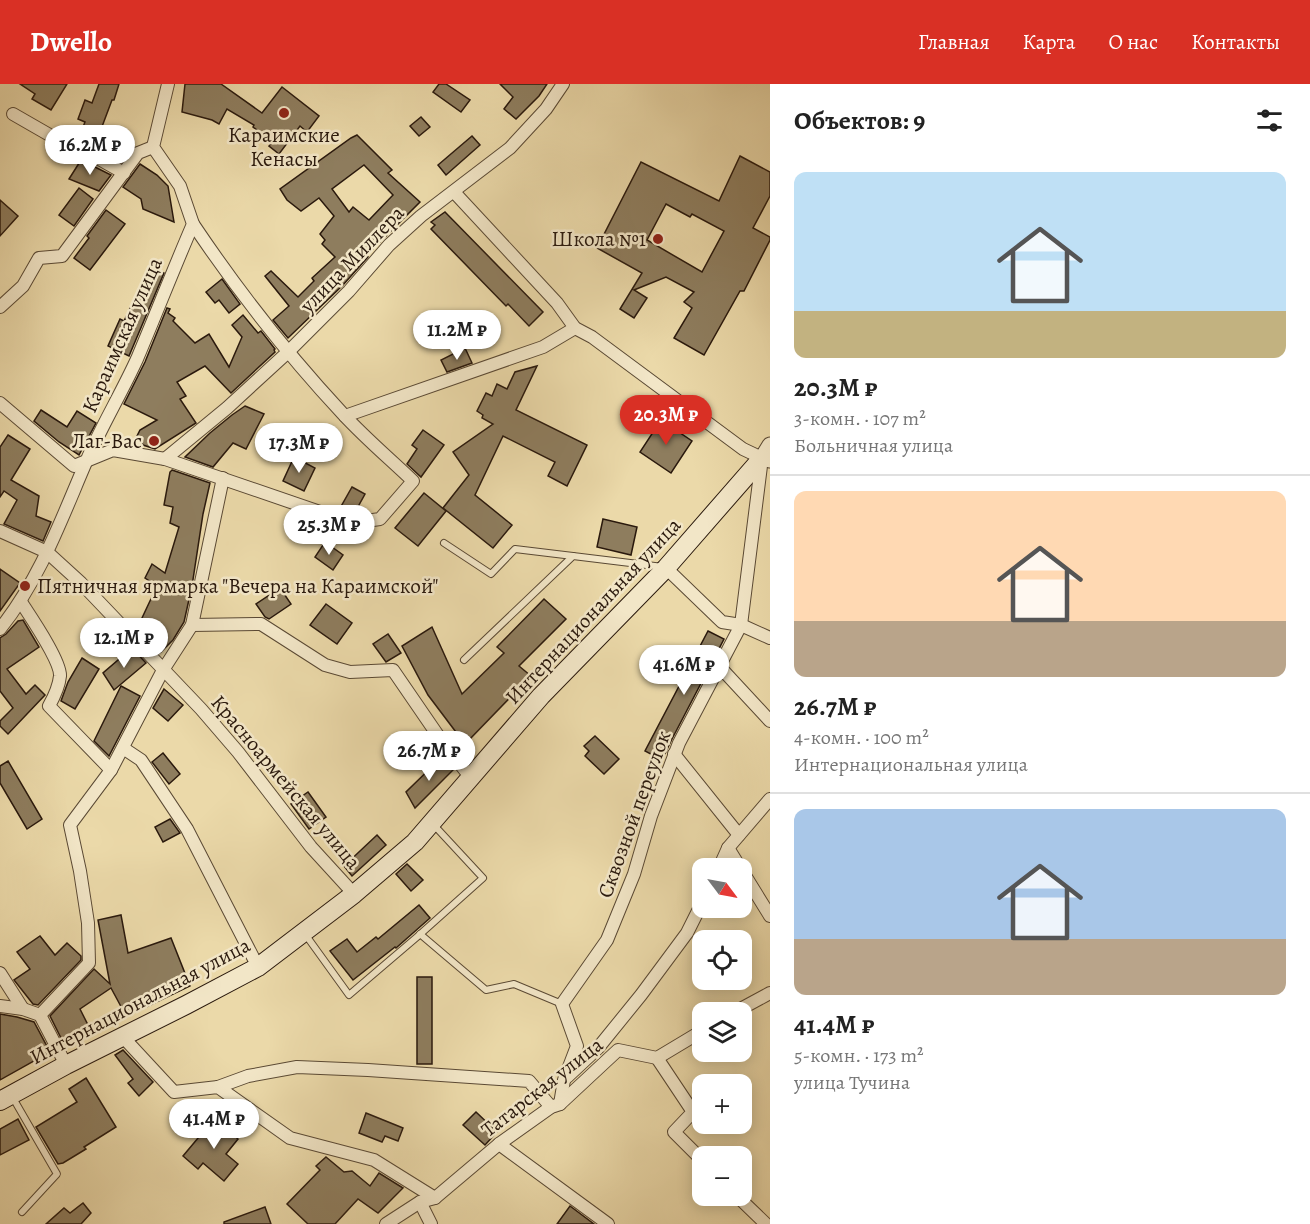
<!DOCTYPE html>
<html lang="ru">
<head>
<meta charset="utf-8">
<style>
	:root { --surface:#fff; --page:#f6f6f6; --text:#222; --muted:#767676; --line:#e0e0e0; --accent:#d93025 }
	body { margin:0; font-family:Alegreya,serif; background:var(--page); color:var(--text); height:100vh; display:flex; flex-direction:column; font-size:22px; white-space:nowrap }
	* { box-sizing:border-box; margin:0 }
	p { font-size:20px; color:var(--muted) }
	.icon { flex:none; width:33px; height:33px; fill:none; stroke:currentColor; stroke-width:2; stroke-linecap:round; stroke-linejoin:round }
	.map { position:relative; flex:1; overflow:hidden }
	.side { display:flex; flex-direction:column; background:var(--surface); width:540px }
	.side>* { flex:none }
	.needle { width:39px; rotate:122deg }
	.fabs { position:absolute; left:692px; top:774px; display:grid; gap:12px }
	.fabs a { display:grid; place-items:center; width:60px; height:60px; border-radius:12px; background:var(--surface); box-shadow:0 3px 15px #0003; font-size:30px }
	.price { position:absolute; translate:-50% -51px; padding:0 14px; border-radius:21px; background:#fff; color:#222; font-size:20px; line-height:39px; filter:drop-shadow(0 2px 3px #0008) }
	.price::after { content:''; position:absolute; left:50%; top:36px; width:18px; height:14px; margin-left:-9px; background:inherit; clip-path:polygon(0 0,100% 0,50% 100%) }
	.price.active { background:var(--accent); color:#fff }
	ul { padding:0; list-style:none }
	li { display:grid; align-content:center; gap:12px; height:318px; padding:0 24px }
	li+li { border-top:2px solid var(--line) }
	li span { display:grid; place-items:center; height:186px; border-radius:12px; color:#555 }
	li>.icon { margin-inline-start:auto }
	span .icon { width:108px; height:108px; fill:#fffc; stroke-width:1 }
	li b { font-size:26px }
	h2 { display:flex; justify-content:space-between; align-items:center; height:72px; padding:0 24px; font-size:26px }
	header { display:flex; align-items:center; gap:36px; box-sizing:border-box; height:84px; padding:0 30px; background:var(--accent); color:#fff }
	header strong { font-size:28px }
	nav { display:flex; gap:33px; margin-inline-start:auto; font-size:21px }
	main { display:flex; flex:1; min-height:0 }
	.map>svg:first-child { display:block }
	.building { fill:#8e7d5e; stroke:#2a190d; stroke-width:1.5; fill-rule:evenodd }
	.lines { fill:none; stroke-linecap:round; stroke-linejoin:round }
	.service-casing { stroke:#5a4934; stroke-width:8 }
	.minor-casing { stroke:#5a4934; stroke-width:14 }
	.tertiary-casing { stroke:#5a4934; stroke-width:17 }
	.secondary-casing { stroke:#2a190d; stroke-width:20 }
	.service { stroke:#f2e6c7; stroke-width:6 }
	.minor { stroke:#f2e6c7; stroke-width:12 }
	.tertiary { stroke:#f2e6c7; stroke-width:15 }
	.secondary { stroke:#f2e6c7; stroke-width:18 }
	.poi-dot { fill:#8f2418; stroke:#f2e6c7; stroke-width:2 }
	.labels { text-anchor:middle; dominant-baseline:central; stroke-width:5; stroke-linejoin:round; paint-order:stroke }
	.poi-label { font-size:21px; fill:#2a190d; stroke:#f2e6c7; text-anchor:end }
	.street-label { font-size:21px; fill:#2a190d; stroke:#f2e6c7 }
</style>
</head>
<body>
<header>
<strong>Dwello</strong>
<nav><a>Главная</a><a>Карта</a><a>О нас</a><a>Контакты</a></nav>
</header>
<main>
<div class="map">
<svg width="770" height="1140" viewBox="0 0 770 1140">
	<rect width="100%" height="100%" fill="#ebd9a9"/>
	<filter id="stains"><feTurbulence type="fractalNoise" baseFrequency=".00333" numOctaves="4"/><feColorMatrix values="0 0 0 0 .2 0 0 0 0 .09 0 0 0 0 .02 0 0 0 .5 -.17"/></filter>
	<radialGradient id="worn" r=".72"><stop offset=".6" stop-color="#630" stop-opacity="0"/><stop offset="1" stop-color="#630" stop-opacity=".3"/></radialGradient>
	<!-- building -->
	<g class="building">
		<polygon points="20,0 67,0 51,26 32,15 35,10"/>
		<polygon points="99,0 119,0 114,16 112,16 94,64 78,56 85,38 78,35 85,16 92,19"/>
		<polygon points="185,0 221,0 262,29 282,3 319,32 307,48 300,42 279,70 269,62 272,58 253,43 254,41 227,25 219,40 212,36 182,28"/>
		<polygon points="439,0 446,0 470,16 461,28 433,8"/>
		<polygon points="500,0 547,0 539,12 516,35 504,25 513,13"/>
		<polygon points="421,33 430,43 419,52 410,42"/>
		<path d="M 357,51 L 392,86 L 388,89 L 420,118 L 367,171 L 368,173 L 343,201 L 288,254 L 273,236 L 289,222 L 265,192 L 271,187 L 298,213 L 314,197 L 312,194 L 335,173 L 322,160 L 325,156 L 320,150 L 334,132 L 319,114 L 301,127 L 287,116 L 280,105 L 351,54 ZM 364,81 L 393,111 L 369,136 L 353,123 L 349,128 L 332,105 Z"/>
		<polygon points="472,52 480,61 446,91 438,81"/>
		<path d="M 740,72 L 770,88 L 770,112 L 753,144 L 770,153 L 770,156 L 744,207 L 740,207 L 704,271 L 674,254 L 692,224 L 684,218 L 694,208 L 666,193 L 634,206 L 647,214 L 634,234 L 620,225 L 642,189 L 597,164 L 641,78 L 719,117 ZM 666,120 L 690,133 L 692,130 L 724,147 L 702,188 L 647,156 Z"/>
		<polygon points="81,76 111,91 99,107 69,95"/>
		<polygon points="140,80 157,91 168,102 174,138 143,125 141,115 123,103"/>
		<polygon points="79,104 93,115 74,142 59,131"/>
		<polygon points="0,116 18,132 0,152"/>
		<polygon points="106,126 125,140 90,186 74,174 89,154 87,152"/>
		<polygon points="445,128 543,228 529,242 508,220 506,222 431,145 435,141 431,138"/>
		<polygon points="150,182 164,189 129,272 108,262 120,235 124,237"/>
		<polygon points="222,195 240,220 229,229 219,216 215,219 206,208"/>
		<polygon points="167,224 170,225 168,229 175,234 173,237 195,259 209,250 229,283 242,253 232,241 243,231 258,249 261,247 275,265 274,266 275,268 231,309 205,282 177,298 186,312 180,315 196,339 155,365 143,361 137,352 140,346 157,336 124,320 145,278"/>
		<polygon points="465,264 472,279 447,288 441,276"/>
		<polygon points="537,282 516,326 587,361 567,402 548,392 555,378 503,352 475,411 512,441 493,464 443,424 469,391 453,368 493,340 482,334 483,331 477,327 486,309 492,312 497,300 507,305 515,288"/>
		<polygon points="245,322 264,330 246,365 233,359 213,383 185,373 210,349 232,331"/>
		<polygon points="41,326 67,343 77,327 96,339 79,371 59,358 34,337"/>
		<polygon points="661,336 692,357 671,389 640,368"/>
		<polygon points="423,346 444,361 421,393 407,380 417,365 412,361"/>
		<polygon points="8,351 30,365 11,396 39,412 36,432 51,438 43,457 4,440 17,416 4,407 0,413 0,363"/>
		<polygon points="294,373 315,384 304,407 283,397"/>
		<polygon points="172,386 210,399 203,430 192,502 184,538 173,556 161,568 159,569 142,551 149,539 142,534 157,502 145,494 152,480 165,489 179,443 170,439 173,423 164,421 170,388"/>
		<polygon points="352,403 365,410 354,430 353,431 339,426"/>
		<polygon points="424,409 446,427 418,462 395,444"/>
		<polygon points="603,435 637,443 631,471 597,463"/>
		<polygon points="325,458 343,471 333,486 315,473"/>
		<polygon points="0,485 20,499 0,527"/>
		<polygon points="280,504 291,520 269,535 265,533 256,520"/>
		<polygon points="544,515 566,535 519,582 531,592 465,660 428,611 402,562 432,543 462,610 504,569 497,563"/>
		<polygon points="326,520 352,539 337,560 310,541"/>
		<polygon points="23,536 39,563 7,585 26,610 35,601 45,611 8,650 0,642 0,637 13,624 0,607 0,554 6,550 18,537"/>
		<polygon points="708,547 724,555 672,655 662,676 645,667"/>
		<polygon points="388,550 401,569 386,578 373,560"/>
		<polygon points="132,564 146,579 114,606 103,589"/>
		<polygon points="82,574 99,585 75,625 61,617 68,598"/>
		<polygon points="121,602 140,612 109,672 94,657"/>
		<polygon points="164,605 183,621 168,637 153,624"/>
		<polygon points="595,652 619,675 604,690 585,672 589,667 584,662"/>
		<polygon points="163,669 180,690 169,700 152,678"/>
		<polygon points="443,672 453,686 415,724 406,708"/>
		<polygon points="8,677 42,735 27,745 0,699 0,682"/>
		<polygon points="308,708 326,733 309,745 291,720"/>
		<polygon points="170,735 180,749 163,758 155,743"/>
		<polygon points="377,751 386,761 352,792 344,782"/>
		<polygon points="407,780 423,796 411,807 396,790"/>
		<polygon points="419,821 430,834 396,864 395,863 353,896 330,867 347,855 357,868 376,853 378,855"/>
		<polygon points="121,831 128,869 171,854 190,902 138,927 125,930 111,904 80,925 91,947 64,960 50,932 94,885 110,900 98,836"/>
		<polygon points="40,852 55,871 67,859 81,872 81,876 38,921 33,920 14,896 30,885 17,868"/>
		<rect x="417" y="893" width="15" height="87"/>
		<polygon points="0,930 17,933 34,938 50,968 0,996"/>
		<polygon points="123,966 153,998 139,1012 128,999 133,995 115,971"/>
		<polygon points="86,994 116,1043 84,1063 86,1065 63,1079 58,1080 36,1043 77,1018 69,1005"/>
		<polygon points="476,1028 497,1048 485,1061 463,1041"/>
		<polygon points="366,1029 403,1044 398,1057 385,1052 382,1058 359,1049"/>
		<polygon points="18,1035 29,1056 0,1071 0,1045"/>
		<polygon points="214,1035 238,1055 226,1070 238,1080 224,1097 203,1079 198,1085 183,1072"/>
		<polygon points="326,1073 344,1088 352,1087 370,1102 379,1089 403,1104 378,1129 358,1115 335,1140 308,1140 287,1120 320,1086 316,1082"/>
		<polygon points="83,1119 91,1129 81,1140 46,1140 64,1124 70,1129"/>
		<polygon points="570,1122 594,1140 557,1140"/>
		<polygon points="265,1123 271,1140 224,1140 224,1138"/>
	</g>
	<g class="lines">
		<defs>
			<g id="service">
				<polyline points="444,459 491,490 515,465 573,472"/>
				<polyline points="464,576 573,472 663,483"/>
				<polyline points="305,850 349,911 417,853 483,794 432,739"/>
				<polyline points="420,850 486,906 514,900 562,920"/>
				<polyline points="13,1014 57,1090 22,1128"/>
			</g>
			<g id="minor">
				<polyline points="13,30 60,57 101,76 124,89"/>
				<polyline points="454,108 557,219 575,244 592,253 743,365 762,374 741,541 679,659 651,732 634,790 607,856 562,920 577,962 564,996 560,1020"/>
				<polyline points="0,223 23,202 39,174 62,172 138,69 153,63"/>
				<path d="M 0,319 L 74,382 L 113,366 L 165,375 L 352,439 L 380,435 L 413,397 C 390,375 365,354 343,330 C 288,271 238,207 193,140"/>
				<polyline points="345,332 543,263 575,244"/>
				<polyline points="165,375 227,324 288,268 349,207 389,161 421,132 510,64 546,25 563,0"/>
				<polyline points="0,447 47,468 81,499 201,625 238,668 311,763 354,810"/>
				<polyline points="666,484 722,538 741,541 770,554"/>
				<path d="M 21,518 C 30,532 61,577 60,592 C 59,602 54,613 49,622 L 111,686"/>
				<polyline points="192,541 261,540 325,581 350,588 393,586 439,653 471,694"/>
				<path d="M 0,545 C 40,495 61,436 86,378 C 101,343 121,310 137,275 C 156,230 174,184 193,140 L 180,102 L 153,63 L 168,0"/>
				<polyline points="719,582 770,637"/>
				<polyline points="123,664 141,676 187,745 258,883"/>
				<polyline points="674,670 739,751"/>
				<polyline points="728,764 770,832"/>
				<polyline points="719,784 728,764 770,715"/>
				<polyline points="0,889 23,925"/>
				<polyline points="0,922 23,925 40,931 66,981"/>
				<polyline points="735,928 770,909"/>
				<polyline points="40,931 89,879 88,839 80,787 70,741 111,686 163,586 192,541 223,394"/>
				<polyline points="123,953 174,1008 218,1003 290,1054 374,1076 435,1114"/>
				<polyline points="657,974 693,1028 674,1048 702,1076"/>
				<polyline points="567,993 598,964 641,911 687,849 702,819"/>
				<polyline points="218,1003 248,992 297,983 368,986 529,997 551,1023"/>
				<polyline points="499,1060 608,1140"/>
				<polyline points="737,1112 766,1140"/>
				<polyline points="420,1118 431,1140"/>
				<polyline points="386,1140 420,1118 435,1114 499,1060 551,1023 560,1020 618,966 657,974 702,947"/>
			</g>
			<polyline id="tertiary" points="770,361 762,374 770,376"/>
			<polyline id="secondary" points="0,1017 66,981 186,921 258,883 354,810 415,758 541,612 666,484 762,374"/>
		</defs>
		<!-- service casing -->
		<use href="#service" class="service-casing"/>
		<!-- minor casing -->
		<use href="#minor" class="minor-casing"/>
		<!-- tertiary casing -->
		<use href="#tertiary" class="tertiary-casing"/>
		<!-- secondary casing -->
		<use href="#secondary" class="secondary-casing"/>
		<!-- service -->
		<use href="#service" class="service"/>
		<!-- minor -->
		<use href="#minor" class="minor"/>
		<!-- tertiary -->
		<use href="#tertiary" class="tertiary"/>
		<!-- secondary -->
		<use href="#secondary" class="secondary"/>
	</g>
	<!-- markers -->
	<g class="poi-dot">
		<circle cx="284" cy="29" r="6"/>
		<circle cx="658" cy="155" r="6"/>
		<circle cx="154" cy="357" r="6"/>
		<circle cx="25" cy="502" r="6"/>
	</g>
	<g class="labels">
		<!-- poi labels -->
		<g class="poi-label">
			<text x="284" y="51" text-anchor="middle">Караимские<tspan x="284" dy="24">Кенасы</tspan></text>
			<text x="646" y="155">Школа №1</text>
			<text x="142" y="357">Лаг-Вас</text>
			<text x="37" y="502" text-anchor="start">Пятничная ярмарка "Вечера на Караимской"</text>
		</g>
		<!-- street labels -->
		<g class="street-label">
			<text transform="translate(352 175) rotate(-46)">улица Миллера</text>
			<text transform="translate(122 251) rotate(-66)">Караимская улица</text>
			<text transform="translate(593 527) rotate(-47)">Интернациональная улица</text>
			<text transform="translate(286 698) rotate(50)">Красноармейская улица</text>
			<text transform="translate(634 730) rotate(-70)">Сквозной переулок</text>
			<text transform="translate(140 917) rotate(-28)">Интернациональная улица</text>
			<text transform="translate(542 1003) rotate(-38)">Татарская улица</text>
		</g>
	</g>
	<rect width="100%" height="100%" filter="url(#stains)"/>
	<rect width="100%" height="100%" fill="url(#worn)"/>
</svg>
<div class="fabs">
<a><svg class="needle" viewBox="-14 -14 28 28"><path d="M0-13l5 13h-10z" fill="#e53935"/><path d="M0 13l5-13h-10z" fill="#767676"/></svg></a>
<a><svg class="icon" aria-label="locate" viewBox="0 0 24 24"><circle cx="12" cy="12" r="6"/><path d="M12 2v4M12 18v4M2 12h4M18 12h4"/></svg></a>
<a><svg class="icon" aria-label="layers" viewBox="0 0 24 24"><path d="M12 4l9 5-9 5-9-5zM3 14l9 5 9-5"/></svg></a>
<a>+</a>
<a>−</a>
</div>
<b class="price" style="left:90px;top:92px">16.2M ₽</b>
<b class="price" style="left:457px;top:277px">11.2M ₽</b>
<b class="price active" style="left:666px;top:362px">20.3M ₽</b>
<b class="price" style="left:299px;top:390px">17.3M ₽</b>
<b class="price" style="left:329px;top:472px">25.3M ₽</b>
<b class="price" style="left:124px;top:585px">12.1M ₽</b>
<b class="price" style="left:684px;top:612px">41.6M ₽</b>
<b class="price" style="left:429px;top:698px">26.7M ₽</b>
<b class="price" style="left:214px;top:1066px">41.4M ₽</b>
</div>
<section class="side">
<h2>Объектов: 9<svg class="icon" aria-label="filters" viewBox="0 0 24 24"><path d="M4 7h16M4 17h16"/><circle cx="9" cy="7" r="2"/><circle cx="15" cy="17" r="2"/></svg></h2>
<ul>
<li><span style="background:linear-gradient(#bfe0f5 75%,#c2b280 0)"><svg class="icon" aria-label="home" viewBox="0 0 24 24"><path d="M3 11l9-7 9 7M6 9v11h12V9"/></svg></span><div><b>20.3M ₽</b><p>3-комн. · 107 m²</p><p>Больничная улица</p></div></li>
<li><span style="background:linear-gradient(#ffd9b3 70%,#b9a48a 0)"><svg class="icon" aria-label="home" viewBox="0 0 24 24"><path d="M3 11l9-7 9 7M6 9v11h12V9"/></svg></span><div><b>26.7M ₽</b><p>4-комн. · 100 m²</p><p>Интернациональная улица</p></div></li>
<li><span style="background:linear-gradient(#a9c7e8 70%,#b9a48a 0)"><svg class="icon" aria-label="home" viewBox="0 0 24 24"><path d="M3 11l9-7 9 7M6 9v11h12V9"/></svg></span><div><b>41.4M ₽</b><p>5-комн. · 173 m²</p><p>улица Тучина</p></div></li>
</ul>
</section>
</main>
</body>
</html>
